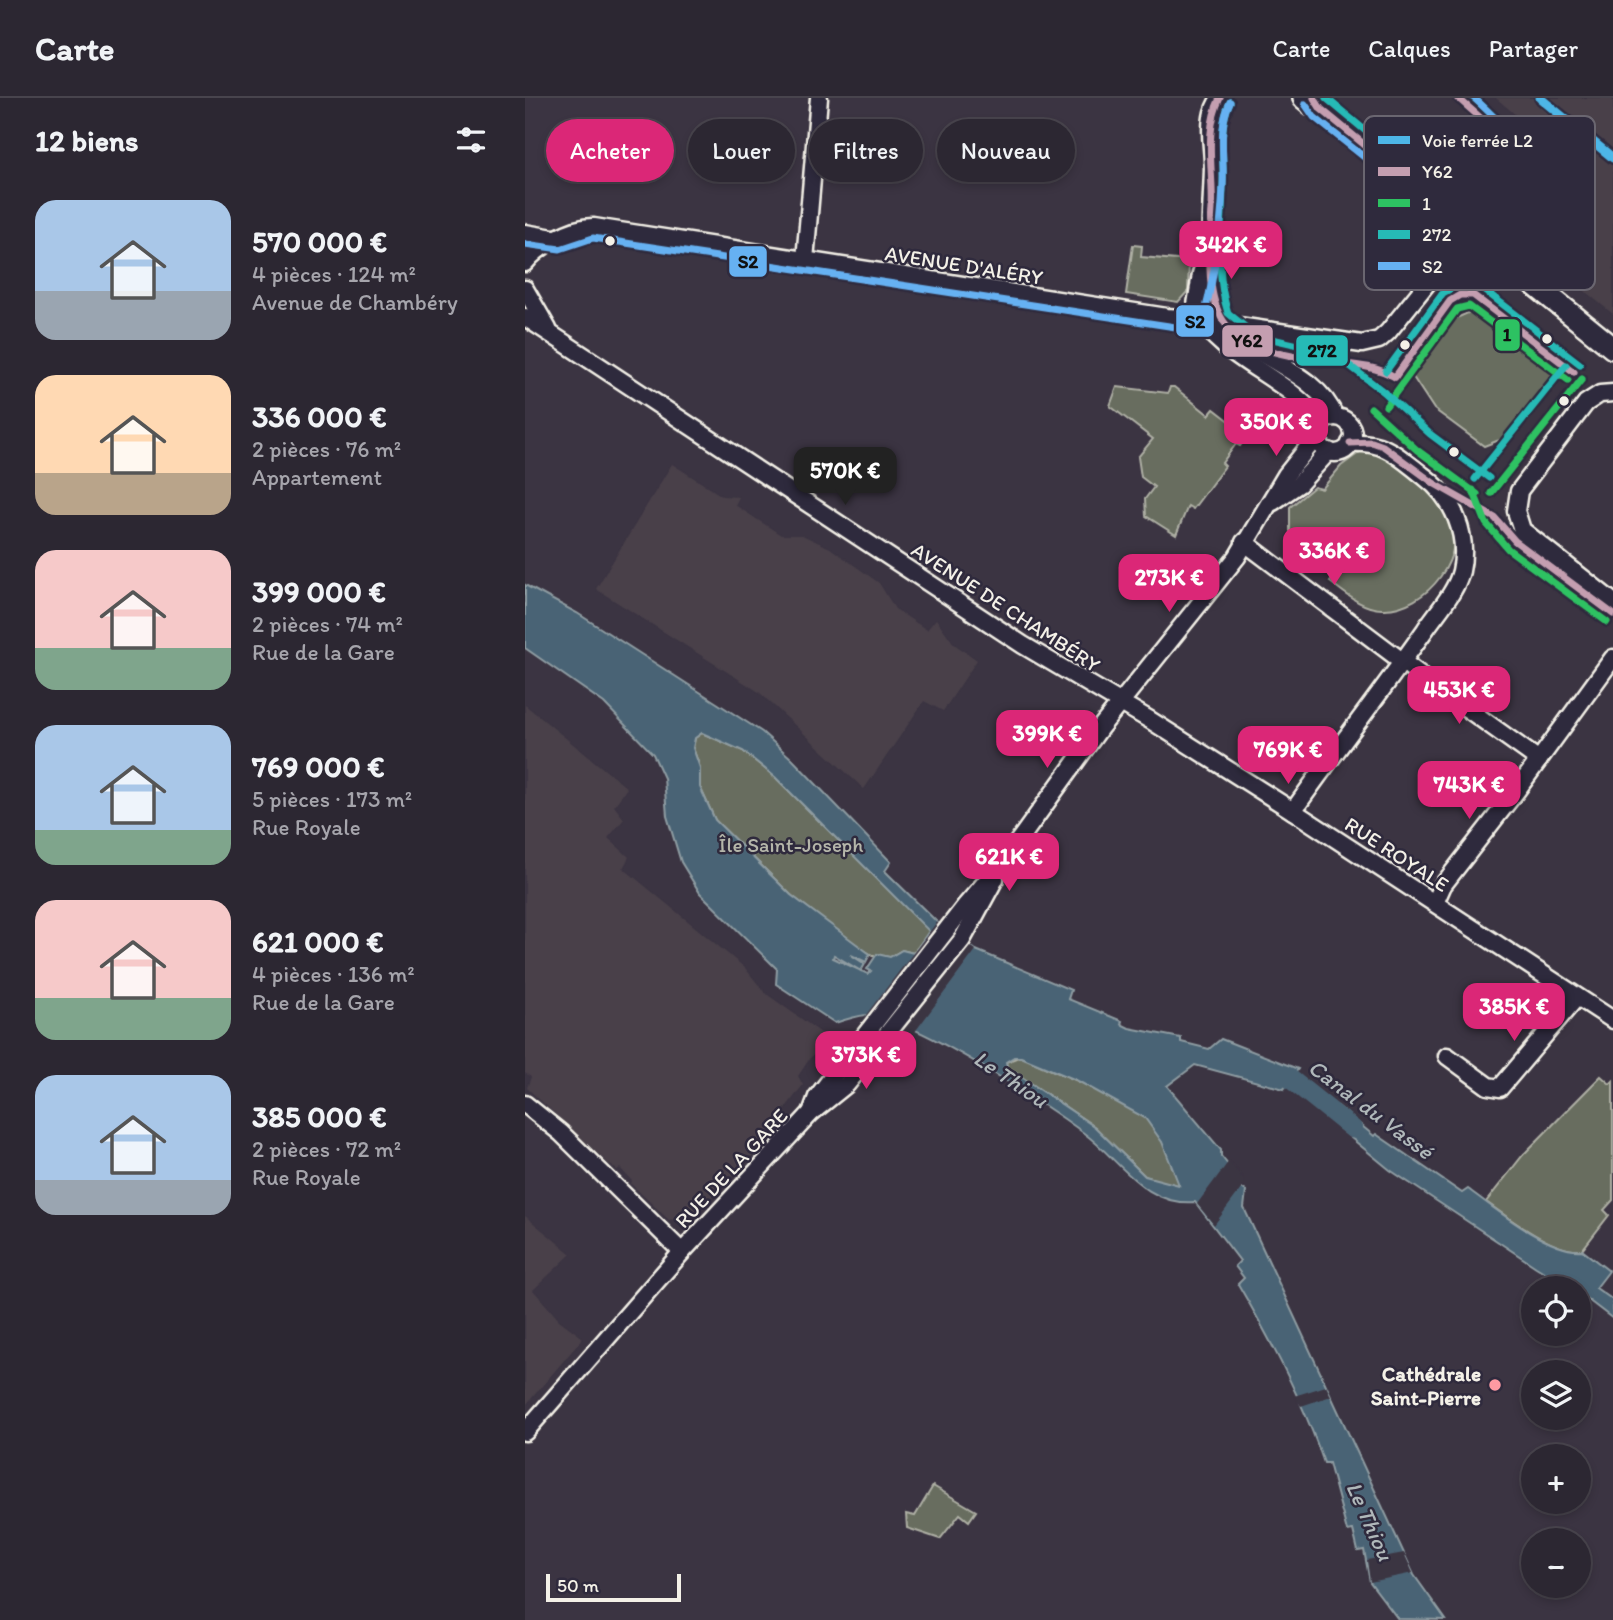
<!DOCTYPE html>
<html lang="fr">
<head>
<meta charset="utf-8">
<style>
	:root { --surface:#2c2732; --page:#342f3a; --text:#f1f3f6; --muted:#a6a5ac; --line:#48444d; --accent:#db2777 }
	body { margin:0; font-family:Itim,sans-serif; background:var(--page); color:var(--text); height:100vh; display:flex; flex-direction:column; font-size:26px; white-space:nowrap }
	* { box-sizing:border-box; margin:0 }
	p { font-size:23px; color:var(--muted) }
	.icon { flex:none; width:38px; height:38px; fill:none; stroke:currentColor; stroke-width:2; stroke-linecap:round; stroke-linejoin:round }
	.map { position:relative; flex:1; overflow:hidden }
	.drawer { display:flex; flex-direction:column; background:var(--surface); width:525px }
	.drawer>* { flex:none }
	.hud { position:absolute; left:21px; top:21px; width:665px; height:63px; display:flex; gap:14px }
	.fabs { position:absolute; left:996px; top:1178px; display:grid; gap:14px }
	.fabs a { display:grid; place-items:center; width:70px; height:70px; border-radius:50%; background:var(--surface); box-shadow:0 4px 10px #0003,0 0 0 2px var(--line); font-size:35px }
	.scale { position:absolute; left:21px; bottom:18px; width:135px; box-sizing:border-box; padding-left:7px; border:4px solid #f4f1e8; border-top:0; font-size:19px; line-height:24px; white-space:nowrap; color:#f4f1e8; -webkit-text-stroke:5px #2f2a3d; paint-order:stroke }
	.price { position:absolute; translate:-50% -60px; padding:0 16px; border-radius:14px; background:var(--accent); color:#fff; font-size:23px; line-height:46px; filter:drop-shadow(0 2px 4px #0008) }
	.price::after { content:''; position:absolute; left:50%; top:42px; width:21px; height:16px; margin-left:-10px; background:inherit; clip-path:polygon(0 0,100% 0,50% 100%) }
	.price.current { background:#222; color:#fff }
	ul { padding:0; list-style:none }
	li { display:flex; align-items:center; gap:21px; height:175px; padding:0 35px }
	li span { display:grid; place-items:center; flex:none; width:196px; height:140px; border-radius:21px; color:#555 }
	li>.icon { margin-inline-start:auto }
	span .icon { width:84px; height:84px; fill:#fffc; stroke-width:1 }
	li b { font-size:30px }
	h2 { display:flex; justify-content:space-between; align-items:center; height:84px; padding:0 35px; font-size:30px }
	.chip { padding:0 24px; border-radius:32px; background:var(--surface); box-shadow:0 4px 10px #0003,0 0 0 2px var(--line); font-size:24px; line-height:63px }
	.chip.current { background:var(--accent); color:#fff }
	header { display:flex; align-items:center; gap:42px; box-sizing:border-box; height:98px; padding:0 35px; background:var(--surface); border-bottom:2px solid var(--line) }
	header strong { font-size:33px }
	nav { display:flex; gap:38px; margin-inline-start:auto; font-size:24px }
	main { display:flex; flex:1; min-height:0 }
	.map>svg:first-child { display:block }
	.built { fill:#494049 }
	.green { fill:#676d5f; stroke:#aeafa4; stroke-width:2 }
	.water { fill:#4a6374; stroke:#8e9ca2; stroke-width:2; fill-rule:evenodd }
	.pier { fill:#3b3442 }
	.lines { fill:none; stroke-linecap:round; stroke-linejoin:round }
	.canal { stroke:#4a6374; stroke-width:19 }
	.minor-casing { stroke:#f4f1e8; stroke-width:21 }
	.tertiary-casing { stroke:#f4f1e8; stroke-width:26 }
	.minor { stroke:#2f2a3d; stroke-width:16 }
	.tertiary { stroke:#2f2a3d; stroke-width:21 }
	.bus-1-casing { stroke:#2f2a3d; stroke-width:12 }
	.bus-2-casing { stroke:#2f2a3d; stroke-width:12 }
	.bus-3-casing { stroke:#2f2a3d; stroke-width:12 }
	.bus-4-casing { stroke:#2f2a3d; stroke-width:12 }
	.bus-1 { stroke:#c49eb0; stroke-width:7 }
	.bus-2 { stroke:#2dc262; stroke-width:7 }
	.bus-3 { stroke:#26bab6; stroke-width:7 }
	.bus-4 { stroke:#66b1f2; stroke-width:7 }
	.rail-1-casing { stroke:#2f2a3d; stroke-width:14 }
	.rail-1 { stroke:#4db6e7; stroke-width:9 }
	.bus-dot { fill:#f4f1e8; stroke:#2f2a3d; stroke-width:2.5 }
	.poi-dot { fill:#ff9aa2; stroke:#2f2a3d; stroke-width:2.5 }
	.labels { text-anchor:middle; dominant-baseline:central; stroke-width:5; stroke-linejoin:round; paint-order:stroke }
	.street-label { font-size:21px; fill:#f4f1e8; stroke:#2f2a3d }
	.park-label { font-size:21px; fill:#b5b6aa; stroke:#2f2a3d }
	.poi-label { font-size:21px; font-weight:bold; fill:#f4f1e8; stroke:#2f2a3d; text-anchor:end }
	.water-label { font-size:23px; font-style:italic; fill:#b0b8ba; stroke:#2f2a3d }
	.key { fill:#2f2a3d; stroke:#6a6670; stroke-width:2 }
	.key-label { font-size:19px; fill:#f4f1e8 }
	.line-badge { stroke:#2f2a3d; stroke-width:2.5 }
	.pale-badge-label { font-size:19px; text-anchor:middle; font-weight:bold; fill:#111 }
</style>
</head>
<body>
<header>
<strong>Carte</strong>
<nav><a>Carte</a><a>Calques</a><a>Partager</a></nav>
</header>
<main>
<section class="drawer">
<h2>12 biens<svg class="icon" aria-label="filters" viewBox="0 0 24 24"><path d="M4 7h16M4 17h16"/><circle cx="9" cy="7" r="2"/><circle cx="15" cy="17" r="2"/></svg></h2>
<ul>
<li><span style="background:linear-gradient(#a9c7e8 65%,#9aa5b1 0)"><svg class="icon" aria-label="home" viewBox="0 0 24 24"><path d="M3 11l9-7 9 7M6 9v11h12V9"/></svg></span><div><b>570 000 €</b><p>4 pièces · 124 m²</p><p>Avenue de Chambéry</p></div></li>
<li><span style="background:linear-gradient(#ffd9b3 70%,#b9a48a 0)"><svg class="icon" aria-label="home" viewBox="0 0 24 24"><path d="M3 11l9-7 9 7M6 9v11h12V9"/></svg></span><div><b>336 000 €</b><p>2 pièces · 76 m²</p><p>Appartement</p></div></li>
<li><span style="background:linear-gradient(#f6c9c9 70%,#7fa58c 0)"><svg class="icon" aria-label="home" viewBox="0 0 24 24"><path d="M3 11l9-7 9 7M6 9v11h12V9"/></svg></span><div><b>399 000 €</b><p>2 pièces · 74 m²</p><p>Rue de la Gare</p></div></li>
<li><span style="background:linear-gradient(#a9c7e8 75%,#7fa58c 0)"><svg class="icon" aria-label="home" viewBox="0 0 24 24"><path d="M3 11l9-7 9 7M6 9v11h12V9"/></svg></span><div><b>769 000 €</b><p>5 pièces · 173 m²</p><p>Rue Royale</p></div></li>
<li><span style="background:linear-gradient(#f6c9c9 70%,#7fa58c 0)"><svg class="icon" aria-label="home" viewBox="0 0 24 24"><path d="M3 11l9-7 9 7M6 9v11h12V9"/></svg></span><div><b>621 000 €</b><p>4 pièces · 136 m²</p><p>Rue de la Gare</p></div></li>
<li><span style="background:linear-gradient(#a9c7e8 75%,#9aa5b1 0)"><svg class="icon" aria-label="home" viewBox="0 0 24 24"><path d="M3 11l9-7 9 7M6 9v11h12V9"/></svg></span><div><b>385 000 €</b><p>2 pièces · 72 m²</p><p>Rue Royale</p></div></li>
</ul>
</section>
<div class="map">
<svg width="1088" height="1522" viewBox="0 0 1088 1522">
	<rect width="100%" height="100%" fill="#3b3442"/>
	<filter id="ink" filterUnits="userSpaceOnUse"><feTurbulence type="fractalNoise" baseFrequency=".0143" numOctaves="2"/><feDisplacementMap in="SourceGraphic" scale="14" xChannelSelector="R" yChannelSelector="G"/><feConvolveMatrix kernelMatrix="1 2 1 2 8 2 1 2 1" color-interpolation-filters="sRGB"/></filter>
	<g filter="url(#ink)">
		<!-- built -->
		<g class="built">
			<polygon points="971,0 1088,0 1088,216 975,124 1033,53"/>
			<polygon points="147,366 197,398 214,399 210,407 256,437 277,437 305,450 354,485 370,511 402,532 411,521 429,546 452,562 418,613 399,603 339,691 234,594 71,491"/>
			<polygon points="0,607 102,690 89,708 99,721 83,740 104,759 98,770 220,870 240,895 306,942 285,960 273,978 278,987 246,1029 251,1034 166,1119 144,1122 106,1086 107,1083 95,1070 92,1072 84,1066 2,990 6,979 0,975"/>
			<polygon points="0,1118 46,1156 8,1192 34,1222 58,1240 0,1308"/>
		</g>
		<!-- green -->
		<g class="green">
			<polygon points="608,147 617,148 616,159 664,163 663,193 653,204 601,196"/>
			<polygon points="945,214 955,216 1021,266 1028,279 1008,307 997,314 977,341 959,348 909,311 886,276 927,222"/>
			<polygon points="592,289 643,295 645,289 649,289 684,317 689,311 706,324 711,317 728,331 715,348 711,346 697,365 700,368 668,411 663,408 651,437 621,418 620,401 629,389 616,379 613,359 628,341 585,308"/>
			<path d="M 838,352 C 856,353 870,366 884,377 C 898,387 914,398 923,413 C 947,455 901,513 857,511 C 837,511 820,495 805,484 L 810,477 L 788,459 L 788,450 L 765,433 L 765,409 L 789,389 L 797,391 L 816,368 Z"/>
			<polygon points="177,635 218,653 250,679 405,833 388,855 377,852 365,859 349,858 332,848 266,797 190,722 175,689 175,670 168,650 170,640"/>
			<path d="M 496,958 C 531,976 590,995 619,1019 C 638,1035 646,1065 655,1087 L 652,1089 L 620,1078 L 570,1029 L 482,969 L 481,964 Z"/>
			<path d="M 1076,978 L 1085,986 L 1088,983 L 1088,1102 L 1079,1112 L 1084,1117 L 1057,1152 C 1030,1156 984,1120 961,1104 L 998,1057 Z"/>
			<polygon points="408,1388 451,1413 444,1423 435,1416 415,1441 382,1430 381,1416 390,1418"/>
		</g>
		<!-- water -->
		<g class="water">
			<path d="M 0,487 L 52,515 L 237,634 L 267,661 L 366,764 L 360,773 L 412,824 L 451,852 L 546,892 L 543,901 L 597,923 L 596,926 L 604,930 L 656,940 L 656,944 L 684,951 L 696,941 L 773,971 L 759,991 L 670,967 L 642,988 L 696,1052 L 696,1058 L 716,1083 L 715,1089 L 721,1093 L 719,1110 L 889,1477 L 921,1522 L 873,1521 L 845,1484 L 839,1452 L 833,1453 L 828,1432 L 822,1433 L 804,1365 L 799,1365 C 778,1303 746,1242 713,1186 L 719,1180 L 710,1168 L 715,1163 L 670,1104 C 620,1109 595,1062 560,1036 C 522,1007 384,916 341,917 C 331,918 319,922 310,925 L 251,886 L 252,871 L 175,795 L 156,764 L 142,718 L 139,680 L 128,656 L 79,605 L 0,550 ZM 177,635 L 218,653 L 250,679 L 404,833 L 389,855 L 377,852 L 365,859 L 352,856 L 342,871 L 346,873 L 343,876 L 308,860 L 309,857 L 336,873 L 340,866 L 326,857 L 341,864 L 345,856 L 266,797 L 190,722 L 175,689 L 175,670 L 168,650 L 170,640 ZM 489,959 L 496,959 L 551,982 L 620,1020 L 637,1044 L 654,1087 L 620,1078 L 570,1029 L 482,969 L 481,964 Z"/>
			<path d="M 813,1008 L 849,1038 L 851,1036 L 937,1095 L 943,1091 C 969,1110 1025,1156 1057,1152 L 1084,1173 L 1071,1190 L 1088,1202 L 1088,1221 L 1054,1195 L 1054,1190 L 1045,1190 L 1011,1169 L 865,1072 L 803,1021 Z"/>
		</g>
		<!-- pier -->
		<g class="pier">
			<polygon points="412,824 451,852 392,931 390,934 364,923 337,922"/>
			<polygon points="704,1063 719,1081 719,1087 689,1127 672,1106"/>
			<polygon points="801,1288 806,1298 776,1308 769,1298"/>
			<polygon points="879,1455 888,1475 845,1484 842,1462"/>
		</g>
		<g class="lines">
			<!-- canal -->
			<polyline class="canal" points="744,973 763,979 828,1031"/>
			<defs>
				<g id="minor">
					<path d="M 695,0 C 691,6 688,12 687,19 C 684,35 688,51 688,67 C 688,101 677,200 697,225 C 726,260 793,274 810,319"/>
					<polyline points="0,135 34,141"/>
					<polyline points="280,162 294,0"/>
					<path d="M 0,165 C 13,148 48,128 69,129 L 642,219 L 655,220 L 670,213"/>
					<polyline points="0,191 23,231"/>
					<path d="M 670,213 C 698,265 765,278 796,326"/>
					<polyline points="670,213 676,176 683,156"/>
					<polyline points="0,219 498,547 625,622 768,713 1088,922"/>
					<polyline points="700,226 837,246 854,242 863,234 944,133"/>
					<polyline points="1088,295 1075,296 1061,305 994,393 991,413 997,432 1088,504"/>
					<circle cx="810" cy="337" r="18"/>
					<polyline points="748,404 774,386 804,353"/>
					<polyline points="719,444 902,582 1014,662"/>
					<path d="M 768,713 C 811,652 857,593 900,532 C 912,514 931,494 936,473 C 944,437 928,400 900,379 C 873,358 861,343 825,345"/>
					<polyline points="910,805 918,787 992,692 1088,560"/>
					<polyline points="922,958 963,988 975,990 1052,899"/>
					<polyline points="0,1006 36,1035 157,1154"/>
					<polyline points="286,1015 292,999 441,807 479,763 575,630 712,459 761,377 792,338"/>
					<polyline points="0,1334 157,1154 286,1015 322,986 437,842 470,781"/>
				</g>
				<polyline id="tertiary" points="779,0 1088,250"/>
			</defs>
			<!-- minor casing -->
			<use href="#minor" class="minor-casing"/>
			<!-- tertiary casing -->
			<use href="#tertiary" class="tertiary-casing"/>
			<!-- minor -->
			<use href="#minor" class="minor"/>
			<!-- tertiary -->
			<use href="#tertiary" class="tertiary"/>
			<defs>
				<g id="bus-1">
					<path d="M 695,0 C 678,35 689,74 687,111 C 679,221 687,249 803,264 C 827,267 848,267 870,279"/>
					<polyline points="789,0 796,11 948,136"/>
					<path d="M 933,0 C 954,19 998,51 990,84 C 985,105 962,122 948,136"/>
					<polyline points="870,279 925,203 935,197 948,197 1049,274"/>
					<polyline points="825,345 847,344 858,348 910,386 970,420 990,443 1088,516"/>
				</g>
				<g id="bus-2">
					<polyline points="861,308 932,211 944,208 1043,282"/>
					<polyline points="846,310 892,352 952,396"/>
					<polyline points="948,392 961,425 983,451 1082,524"/>
					<polyline points="966,395 1057,281"/>
				</g>
				<g id="bus-3">
					<polyline points="801,0 955,128"/>
					<path d="M 949,0 C 1016,61 1017,79 956,143"/>
					<path d="M 705,4 C 693,30 699,56 698,85 C 698,129 689,172 703,215 L 730,237 L 808,255 L 859,294 L 905,336 L 964,380"/>
					<polyline points="861,273 918,195 933,187 954,188 1055,266"/>
					<polyline points="950,381 1041,267"/>
				</g>
				<g id="bus-4">
					<path d="M 780,6 L 789,19 L 948,146 L 956,143 C 1017,79 1016,61 949,0"/>
					<path d="M 0,146 L 35,151 L 68,140 L 657,230 L 679,218 C 690,175 696,133 698,89 C 700,60 692,32 705,4"/>
				</g>
			</defs>
			<!-- bus-1 casing -->
			<use href="#bus-1" class="bus-1-casing"/>
			<!-- bus-2 casing -->
			<use href="#bus-2" class="bus-2-casing"/>
			<!-- bus-3 casing -->
			<use href="#bus-3" class="bus-3-casing"/>
			<!-- bus-4 casing -->
			<use href="#bus-4" class="bus-4-casing"/>
			<!-- bus-1 -->
			<use href="#bus-1" class="bus-1"/>
			<!-- bus-2 -->
			<use href="#bus-2" class="bus-2"/>
			<!-- bus-3 -->
			<use href="#bus-3" class="bus-3"/>
			<!-- bus-4 -->
			<use href="#bus-4" class="bus-4"/>
			<defs>
				<polyline id="rail-1" points="1015,0 1088,60"/>
			</defs>
			<!-- rail-1 casing -->
			<use href="#rail-1" class="rail-1-casing"/>
			<!-- rail-1 -->
			<use href="#rail-1" class="rail-1"/>
		</g>
	</g>
	<!-- markers -->
	<g class="bus-dot">
		<circle cx="85" cy="143" r="6"/>
		<circle cx="1022" cy="241" r="6"/>
		<circle cx="880" cy="247" r="6"/>
		<circle cx="1039" cy="303" r="6"/>
		<circle cx="929" cy="354" r="6"/>
	</g>
	<circle class="poi-dot" cx="970" cy="1287" r="7"/>
	<g class="labels">
		<!-- street labels -->
		<g class="street-label">
			<text transform="translate(439 167) rotate(9)">AVENUE D'ALÉRY</text>
			<text transform="translate(481 509) rotate(33)">AVENUE DE CHAMBÉRY</text>
			<text transform="translate(872 756) rotate(33)">RUE ROYALE</text>
			<text transform="translate(206 1070) rotate(-47)">RUE DE LA GARE</text>
		</g>
		<!-- park labels -->
		<g class="park-label">
			<text x="266" y="746">Île Saint-Joseph</text>
		</g>
		<!-- poi labels -->
		<g class="poi-label">
			<text x="956" y="1275">Cathédrale<tspan x="956" dy="24">Saint-Pierre</tspan></text>
		</g>
		<!-- water labels -->
		<g class="water-label">
			<text transform="translate(486 981) rotate(34)">Le Thiou</text>
			<text transform="translate(846 1011) rotate(37)">Canal du Vassé</text>
			<text transform="translate(845 1423) rotate(66)">Le Thiou</text>
		</g>
	</g>
	<!-- legend -->
	<rect x="839" y="18" width="231" height="174" rx="10" class="key"/>
	<rect x="853" y="38" width="32" height="8" fill="#4db6e7"/>
	<rect x="853" y="69" width="32" height="9" fill="#c49eb0"/>
	<rect x="853" y="101" width="32" height="8" fill="#2dc262"/>
	<rect x="853" y="132" width="32" height="9" fill="#26bab6"/>
	<rect x="853" y="164" width="32" height="8" fill="#66b1f2"/>
	<g class="key-label">
		<text x="897" y="49">Voie ferrée L2</text>
		<text x="897" y="80">Y62</text>
		<text x="897" y="112">1</text>
		<text x="897" y="143">272</text>
		<text x="897" y="175">S2</text>
	</g>
	<g class="line-badge">
		<rect x="203" y="147" width="40" height="33" rx="7" fill="#66b1f2"/>
		<rect x="650" y="206" width="40" height="34" rx="7" fill="#66b1f2"/>
		<rect x="969" y="220" width="27" height="34" rx="7" fill="#2dc262"/>
		<rect x="696" y="226" width="53" height="34" rx="7" fill="#c49eb0"/>
		<rect x="770" y="236" width="54" height="33" rx="7" fill="#26bab6"/>
	</g>
	<g class="pale-badge-label">
		<text x="223" y="170">S2</text>
		<text x="670" y="230">S2</text>
		<text x="982" y="243">1</text>
		<text x="722" y="249">Y62</text>
		<text x="797" y="259">272</text>
	</g>
</svg>
<div class="fabs">
<a><svg class="icon" aria-label="locate" viewBox="0 0 24 24"><circle cx="12" cy="12" r="6"/><path d="M12 2v4M12 18v4M2 12h4M18 12h4"/></svg></a>
<a><svg class="icon" aria-label="layers" viewBox="0 0 24 24"><path d="M12 4l9 5-9 5-9-5zM3 14l9 5 9-5"/></svg></a>
<a>+</a>
<a>−</a>
</div>
<div class="scale">50 m</div>
<b class="price" style="left:706px;top:183px">342K €</b>
<b class="price" style="left:751px;top:360px">350K €</b>
<b class="price current" style="left:320px;top:409px">570K €</b>
<b class="price" style="left:809px;top:489px">336K €</b>
<b class="price" style="left:644px;top:516px">273K €</b>
<b class="price" style="left:934px;top:628px">453K €</b>
<b class="price" style="left:522px;top:672px">399K €</b>
<b class="price" style="left:763px;top:688px">769K €</b>
<b class="price" style="left:944px;top:723px">743K €</b>
<b class="price" style="left:484px;top:795px">621K €</b>
<b class="price" style="left:989px;top:945px">385K €</b>
<b class="price" style="left:341px;top:993px">373K €</b>
<div class="hud">
<a class="chip current">Acheter</a>
<a class="chip">Louer</a>
<a class="chip">Filtres</a>
<a class="chip">Nouveau</a>
</div>
</div>
</main>
</body>
</html>
